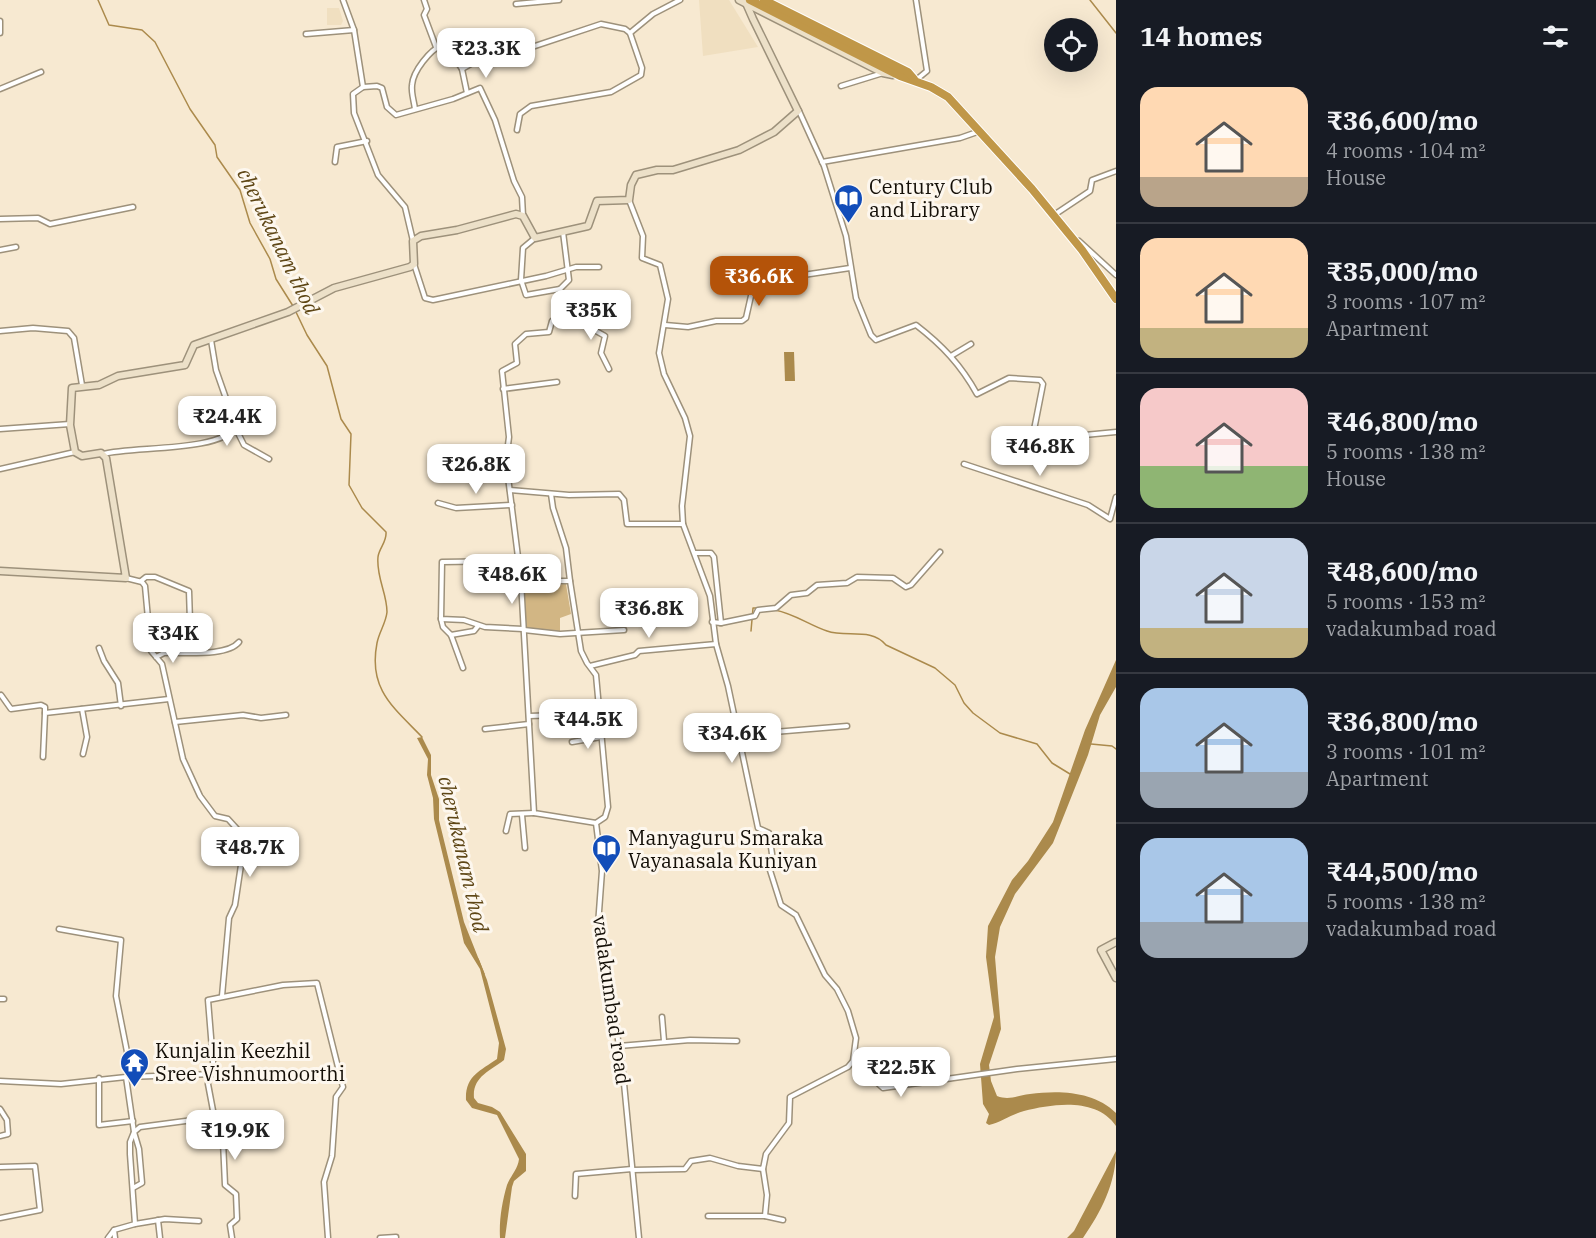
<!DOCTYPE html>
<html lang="en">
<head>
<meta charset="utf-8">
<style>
	:root { --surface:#171b24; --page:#242831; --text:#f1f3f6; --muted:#9ea1a6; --line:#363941; --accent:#b45309 }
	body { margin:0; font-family:"IBM Plex Serif",serif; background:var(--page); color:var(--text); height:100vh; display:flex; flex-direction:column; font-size:22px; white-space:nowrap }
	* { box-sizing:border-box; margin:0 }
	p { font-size:20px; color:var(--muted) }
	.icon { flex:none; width:33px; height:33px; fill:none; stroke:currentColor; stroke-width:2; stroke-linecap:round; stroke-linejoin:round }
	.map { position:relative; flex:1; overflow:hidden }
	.details { display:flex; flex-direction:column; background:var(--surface); width:480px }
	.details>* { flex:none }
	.tools { position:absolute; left:1044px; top:18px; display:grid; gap:12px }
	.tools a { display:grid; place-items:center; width:54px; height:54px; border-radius:50%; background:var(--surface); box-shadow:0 6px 24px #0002; font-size:30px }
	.price { position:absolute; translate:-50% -51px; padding:0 14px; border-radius:12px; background:#fff; color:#222; font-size:20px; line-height:39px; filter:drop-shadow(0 2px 3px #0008) }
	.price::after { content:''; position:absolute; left:50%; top:36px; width:18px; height:14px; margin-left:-9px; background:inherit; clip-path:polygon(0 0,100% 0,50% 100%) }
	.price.active { background:var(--accent); color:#fff }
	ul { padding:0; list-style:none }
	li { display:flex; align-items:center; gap:18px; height:150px; padding:0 24px }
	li+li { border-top:2px solid var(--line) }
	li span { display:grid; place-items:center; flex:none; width:168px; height:120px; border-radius:18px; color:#555 }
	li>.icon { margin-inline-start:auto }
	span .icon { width:72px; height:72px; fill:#fffc; stroke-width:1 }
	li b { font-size:26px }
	h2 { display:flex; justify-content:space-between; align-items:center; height:72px; padding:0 24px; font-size:26px }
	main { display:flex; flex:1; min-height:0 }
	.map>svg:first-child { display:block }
	.built { fill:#f0dfc0 }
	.green { fill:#d2b684 }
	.water { fill:#ab8a4c }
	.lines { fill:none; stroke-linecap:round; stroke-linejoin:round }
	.stream { stroke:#ab8a4c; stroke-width:1.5 }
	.street-casing { stroke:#9d917b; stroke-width:7 }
	.secondary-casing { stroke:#9d917b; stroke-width:9 }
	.highway-casing { stroke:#fff; stroke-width:10 }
	.street { stroke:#fff; stroke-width:4 }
	.secondary { stroke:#ece0c8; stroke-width:6 }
	.highway { stroke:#c09748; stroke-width:8 }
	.labels { text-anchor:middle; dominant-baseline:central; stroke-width:6; stroke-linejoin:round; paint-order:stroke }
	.poi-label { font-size:20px; fill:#140f07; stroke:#fdf7ee; text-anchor:start }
	.street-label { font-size:20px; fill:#140f07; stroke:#fdf7ee }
	.water-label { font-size:21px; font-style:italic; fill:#5e4615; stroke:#fdf7ee }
</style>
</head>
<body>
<main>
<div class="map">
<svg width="1116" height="1238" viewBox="0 0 1116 1238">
	<rect width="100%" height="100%" fill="#f7e9d1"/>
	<!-- built -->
	<g class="built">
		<polygon points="699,0 729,0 758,47 703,56"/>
		<polygon points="327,8 339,8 343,21 341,25 327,25"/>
	</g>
	<!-- green -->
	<polygon class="green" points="566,584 571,614 560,618 560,632 526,629 523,586"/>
	<!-- water -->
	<g class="water">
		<polygon points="784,352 794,352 795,381 785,381"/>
		<path d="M 1116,660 L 1116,687 L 1100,715 L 1088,755 L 1053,843 L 1015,894 L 1000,927 L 995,957 L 1001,1029 L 989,1065 L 991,1081 L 997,1096 C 1010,1101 1017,1095 1030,1094 C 1059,1090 1094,1091 1116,1113 L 1116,1126 C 1096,1097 1053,1104 1024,1111 C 1012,1114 1001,1122 989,1125 L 986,1123 L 989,1114 L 983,1104 L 980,1064 L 994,1017 L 986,957 L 988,926 L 1012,880 L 1028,861 L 1053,822 L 1085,730 Z"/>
		<path d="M 422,737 L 431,755 L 431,775 L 439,799 L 439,820 L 464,922 L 487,980 L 506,1049 L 504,1060 C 490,1071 472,1077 474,1098 L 478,1103 L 492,1107 L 500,1112 L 526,1154 L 526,1171 L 514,1181 L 512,1187 L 505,1238 L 500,1238 C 499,1220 502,1202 507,1185 C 511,1175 518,1169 519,1159 L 497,1115 L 472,1108 L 466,1100 C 465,1076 480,1071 497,1059 L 499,1043 L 480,969 L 464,943 L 461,930 L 434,819 L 433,798 L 427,775 L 428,759 L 417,738 Z"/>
		<path d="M 1116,1151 C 1116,1183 1101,1212 1083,1238 L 1067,1238 L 1074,1231 Z"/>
	</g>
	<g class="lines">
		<!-- stream -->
		<g class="stream">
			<polyline points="98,0 109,25 142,30 155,42 190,109 215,145 217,157 240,190 250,223 270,259 276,279 293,306"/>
			<polyline points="1090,0 1116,33"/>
			<path d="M 295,310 L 307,335 L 327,366 L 341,419 L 351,434 L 349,485 L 362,508 L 386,532 C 387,542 379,548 378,557 C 376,577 387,593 387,612 C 386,623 379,632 377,643 C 368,689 393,707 422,737"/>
			<path d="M 775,610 C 795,614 809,625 827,631 C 846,638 871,627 886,645 L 935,668 L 955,685 L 964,703 L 973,713 L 1000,733 L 1037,744 L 1052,763 L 1070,774"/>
			<polyline points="751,631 753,608 764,608"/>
			<polyline points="1091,744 1112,746 1116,749"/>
			<polyline points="478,959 484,974"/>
		</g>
		<defs>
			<g id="street">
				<polyline points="343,0 354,30 363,87 353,94 354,113 378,175 405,207 413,241"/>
				<polyline points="424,0 427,9 424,15 436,47"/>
				<polyline points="516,4 559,0"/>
				<polyline points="0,21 0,33"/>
				<polyline points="306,34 354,30"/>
				<polyline points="462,69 478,60 505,56 601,24 625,29 630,33 653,14 680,0"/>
				<polyline points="916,80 927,71 916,0"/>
				<polyline points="841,86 883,73"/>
				<polyline points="363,87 377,86 382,88 387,107 396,115 453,99 480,88 495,120 514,181 522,197 523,216"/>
				<polyline points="0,89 41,72"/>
				<path d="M 415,109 C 414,101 411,93 412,85 C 413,71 430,50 442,45 L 447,46 L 462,69 L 467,93"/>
				<path d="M 799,111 L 824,166 L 846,236 L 856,298 L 871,335 L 876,340 L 916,325 C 942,345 961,365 977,394 L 1009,378 L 1040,380 L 1043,384 L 1032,440 L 1116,432"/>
				<polyline points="517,130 520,114 531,106 611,92 641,75 642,68 630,33"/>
				<polyline points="335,162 337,147 367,141"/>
				<polyline points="822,162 960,138 980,131"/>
				<polyline points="629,200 643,236 642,258 660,265 668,299 659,353 664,374 685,418 690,436 682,506 683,524 710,596 716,644 728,686 758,828 769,833 772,854 768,864 781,905 796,915 825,975 837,989 848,1011 856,1038 853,1061 848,1067 790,1097 789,1123 766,1154 763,1169 738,1166 710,1158 691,1161 685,1169 632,1170"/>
				<polyline points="1054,215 1090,191 1092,180 1116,171"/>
				<polyline points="0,219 38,218 50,224 133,207"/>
				<polyline points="563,232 569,280 560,289 569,313 552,321 549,332 526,334 515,344 517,363 502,371 509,437 506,461 521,581 570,581 581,651 587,663 596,675 608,807 605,817 596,823 602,871 598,925 607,966 623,1073 639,1238"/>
				<polyline points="535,238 523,248 521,280 526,295 560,289"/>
				<polyline points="1079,241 1116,275"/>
				<polyline points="0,250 16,247"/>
				<polyline points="414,264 425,298 433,300 546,276 576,267 599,267"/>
				<polyline points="569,313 587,314 596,322 596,331 605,336 601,353 609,369"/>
				<polyline points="665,325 688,327 716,321 742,321 746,318 755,278 765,271 790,277 850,268"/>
				<polyline points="0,331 33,328 68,331 74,338 82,385"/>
				<polyline points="951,356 971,344"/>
				<polyline points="503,389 557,382"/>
				<polyline points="0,429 70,424"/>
				<polyline points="236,429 244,445 269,459"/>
				<path d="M 103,454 C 133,446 220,452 236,427 L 216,370 L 211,340"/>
				<polyline points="964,464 1088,505 1110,519 1116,497"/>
				<polyline points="0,469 75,452"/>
				<polyline points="510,490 569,495 619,494 624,500 627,524 683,524"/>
				<polyline points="551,494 553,508 566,548 570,581"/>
				<polyline points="438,503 456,508 512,505"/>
				<polyline points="695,553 711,553 714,557 721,623 712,622"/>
				<polyline points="518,561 442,562 441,619 464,620 485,627 523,629"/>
				<polyline points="126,578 142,582 145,586 151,651 162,664 183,759 200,796 215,816 228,819 239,831 241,865 235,905 229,918 222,996"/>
				<polyline points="141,581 146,577 155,577 189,591 191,652"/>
				<polyline points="521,581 534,813 596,823"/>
				<polyline points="441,619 443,627 451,635 474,631 478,626"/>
				<polyline points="721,623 755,616 758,610 776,608 791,595 807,593 817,585 847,583 857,577 893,578 906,587 911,585 940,552"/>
				<polyline points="524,630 560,634 624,630"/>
				<polyline points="451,635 463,668"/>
				<polyline points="99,648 104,661 118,683 121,706"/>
				<path d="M 156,657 L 164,653 C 183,652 227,657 239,642"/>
				<polyline points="590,666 635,655 639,651 716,644"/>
				<polyline points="1,695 11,709 41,705 45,707 45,713"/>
				<polyline points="82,709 87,737 83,754"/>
				<polyline points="529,716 560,715 599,708"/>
				<polyline points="175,722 243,715 261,718 286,715"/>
				<polyline points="485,729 529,724"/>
				<polyline points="739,735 847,726"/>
				<polyline points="572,742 601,737"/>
				<polyline points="43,757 45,713 169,699"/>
				<polyline points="522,815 525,848"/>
				<polyline points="506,831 510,814 534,813"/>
				<polyline points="59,929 121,940 116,996 132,1077"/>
				<polyline points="0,999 4,999"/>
				<polyline points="662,1017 664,1041"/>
				<polyline points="619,1046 690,1040 737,1041"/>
				<polyline points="853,1061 883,1088 1017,1069 1116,1059"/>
				<polyline points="126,1077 214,1074 208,1000 283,985 317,983 343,1087 336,1097 332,1156 324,1182 328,1238"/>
				<polyline points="99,1078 99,1125 133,1121"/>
				<polyline points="0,1081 61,1084 126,1077 134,1132 130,1142 130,1154 135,1224 114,1230 115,1238"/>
				<polyline points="208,1084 215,1121 223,1141 225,1185 236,1194 237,1219 230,1225 232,1238"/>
				<polyline points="0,1109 7,1120 8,1134 0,1136"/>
				<polyline points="0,1167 35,1166 40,1210 0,1218"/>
				<polyline points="763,1169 767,1195 765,1216 783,1220"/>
				<polyline points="133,1188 142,1183 139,1149 134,1132 140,1127 193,1120"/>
				<polyline points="575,1196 576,1174 632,1169"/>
				<polyline points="708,1216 765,1216"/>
				<polyline points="158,1220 160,1238"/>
				<polyline points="135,1224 165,1219 199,1221"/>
				<polyline points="108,1238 114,1230"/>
				<polyline points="380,1238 396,1237"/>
			</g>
			<g id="secondary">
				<polyline points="739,0 883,73 893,75"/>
				<polyline points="0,571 126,578 106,458 101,453 82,456 75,452 70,425 72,388 99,385 118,376 185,365 194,345 288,312 334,288 410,267 414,264 413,241 421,236 457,230 516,214 523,216 535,238 588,226 597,201 629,200 631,185 636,175 657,170 673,170 739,150 774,132 798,111 753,19 746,3 748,0"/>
				<polyline points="1116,942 1101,950 1116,978"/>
			</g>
			<g id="highway">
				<polyline points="750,0 900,76 931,87 948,97 1032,189 1082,250 1116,299"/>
				<polyline points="764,0 908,72 914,79"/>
			</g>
		</defs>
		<!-- street casing -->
		<use href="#street" class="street-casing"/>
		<!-- secondary casing -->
		<use href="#secondary" class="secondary-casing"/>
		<!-- highway casing -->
		<use href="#highway" class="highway-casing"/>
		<!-- street -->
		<use href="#street" class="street"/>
		<!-- secondary -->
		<use href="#secondary" class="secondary"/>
		<!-- highway -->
		<use href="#highway" class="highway"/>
	</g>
	<!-- icons -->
	<defs>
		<symbol id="library-pin" viewBox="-11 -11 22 30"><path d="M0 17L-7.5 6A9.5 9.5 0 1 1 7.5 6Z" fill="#124db9" stroke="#fdf7ee"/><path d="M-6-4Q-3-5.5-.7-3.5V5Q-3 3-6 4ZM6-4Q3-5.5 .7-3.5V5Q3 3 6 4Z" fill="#fff"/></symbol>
		<symbol id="temple-pin" viewBox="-11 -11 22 30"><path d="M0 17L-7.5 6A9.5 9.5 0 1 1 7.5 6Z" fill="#124db9" stroke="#fdf7ee"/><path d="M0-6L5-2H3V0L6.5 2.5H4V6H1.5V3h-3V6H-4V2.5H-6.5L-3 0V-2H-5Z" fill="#fff"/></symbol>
	</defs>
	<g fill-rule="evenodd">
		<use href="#library-pin" x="832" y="182" width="33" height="45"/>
		<use href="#library-pin" x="590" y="832" width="33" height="45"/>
		<use href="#temple-pin" x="118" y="1046" width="33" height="45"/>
	</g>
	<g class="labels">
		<!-- poi labels -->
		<g class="poi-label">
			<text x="869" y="186">Century Club<tspan x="869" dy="23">and Library</tspan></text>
			<text x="628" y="837">Manyaguru Smaraka<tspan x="628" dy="23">Vayanasala Kuniyan</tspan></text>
			<text x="155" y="1050">Kunjalin Keezhil<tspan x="155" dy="23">Sree Vishnumoorthi</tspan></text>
		</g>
		<!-- street labels -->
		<g class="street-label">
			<text transform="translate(612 1000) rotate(82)">vadakumbad road</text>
		</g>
		<!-- water labels -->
		<g class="water-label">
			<text transform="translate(279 241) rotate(64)">cherukanam thod</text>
			<text transform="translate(464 854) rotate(77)">cherukanam thod</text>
		</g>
	</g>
</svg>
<div class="tools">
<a><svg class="icon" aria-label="locate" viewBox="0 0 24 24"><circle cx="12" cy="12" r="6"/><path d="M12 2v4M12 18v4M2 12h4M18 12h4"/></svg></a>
</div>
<b class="price" style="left:486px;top:79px">₹23.3K</b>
<b class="price active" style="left:759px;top:307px">₹36.6K</b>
<b class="price" style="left:591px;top:341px">₹35K</b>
<b class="price" style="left:227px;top:447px">₹24.4K</b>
<b class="price" style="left:1040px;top:477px">₹46.8K</b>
<b class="price" style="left:476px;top:495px">₹26.8K</b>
<b class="price" style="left:512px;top:605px">₹48.6K</b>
<b class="price" style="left:649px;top:639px">₹36.8K</b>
<b class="price" style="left:173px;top:664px">₹34K</b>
<b class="price" style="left:588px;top:750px">₹44.5K</b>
<b class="price" style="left:732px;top:764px">₹34.6K</b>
<b class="price" style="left:250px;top:878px">₹48.7K</b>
<b class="price" style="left:901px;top:1098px">₹22.5K</b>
<b class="price" style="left:235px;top:1161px">₹19.9K</b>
</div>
<section class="details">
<h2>14 homes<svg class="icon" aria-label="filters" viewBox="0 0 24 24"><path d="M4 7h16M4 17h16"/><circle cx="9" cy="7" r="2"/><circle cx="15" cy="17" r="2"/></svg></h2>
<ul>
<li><span style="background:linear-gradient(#ffd9b3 75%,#b9a48a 0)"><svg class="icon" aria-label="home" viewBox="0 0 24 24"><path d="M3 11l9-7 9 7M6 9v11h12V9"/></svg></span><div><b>₹36,600/mo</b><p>4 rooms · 104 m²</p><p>House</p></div></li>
<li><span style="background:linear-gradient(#ffd9b3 75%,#c2b280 0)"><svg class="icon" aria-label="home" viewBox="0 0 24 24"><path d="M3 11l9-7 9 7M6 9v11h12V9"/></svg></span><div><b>₹35,000/mo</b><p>3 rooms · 107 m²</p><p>Apartment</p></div></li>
<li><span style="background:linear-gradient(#f6c9c9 65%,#8fb573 0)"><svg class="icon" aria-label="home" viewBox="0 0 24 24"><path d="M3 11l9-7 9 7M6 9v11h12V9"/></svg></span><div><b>₹46,800/mo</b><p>5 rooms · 138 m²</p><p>House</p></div></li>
<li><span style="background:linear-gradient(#c9d6e8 75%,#c2b280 0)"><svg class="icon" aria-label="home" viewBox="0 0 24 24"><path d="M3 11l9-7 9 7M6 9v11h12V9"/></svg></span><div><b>₹48,600/mo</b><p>5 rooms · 153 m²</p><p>vadakumbad road</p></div></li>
<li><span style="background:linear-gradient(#a9c7e8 70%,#9aa5b1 0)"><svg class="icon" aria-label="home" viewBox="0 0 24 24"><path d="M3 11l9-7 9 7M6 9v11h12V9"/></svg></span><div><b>₹36,800/mo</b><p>3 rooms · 101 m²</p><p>Apartment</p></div></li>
<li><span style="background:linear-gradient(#a9c7e8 70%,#9aa5b1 0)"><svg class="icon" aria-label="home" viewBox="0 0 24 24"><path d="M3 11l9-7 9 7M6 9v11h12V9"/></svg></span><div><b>₹44,500/mo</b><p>5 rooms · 138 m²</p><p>vadakumbad road</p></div></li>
</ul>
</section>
</main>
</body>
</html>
